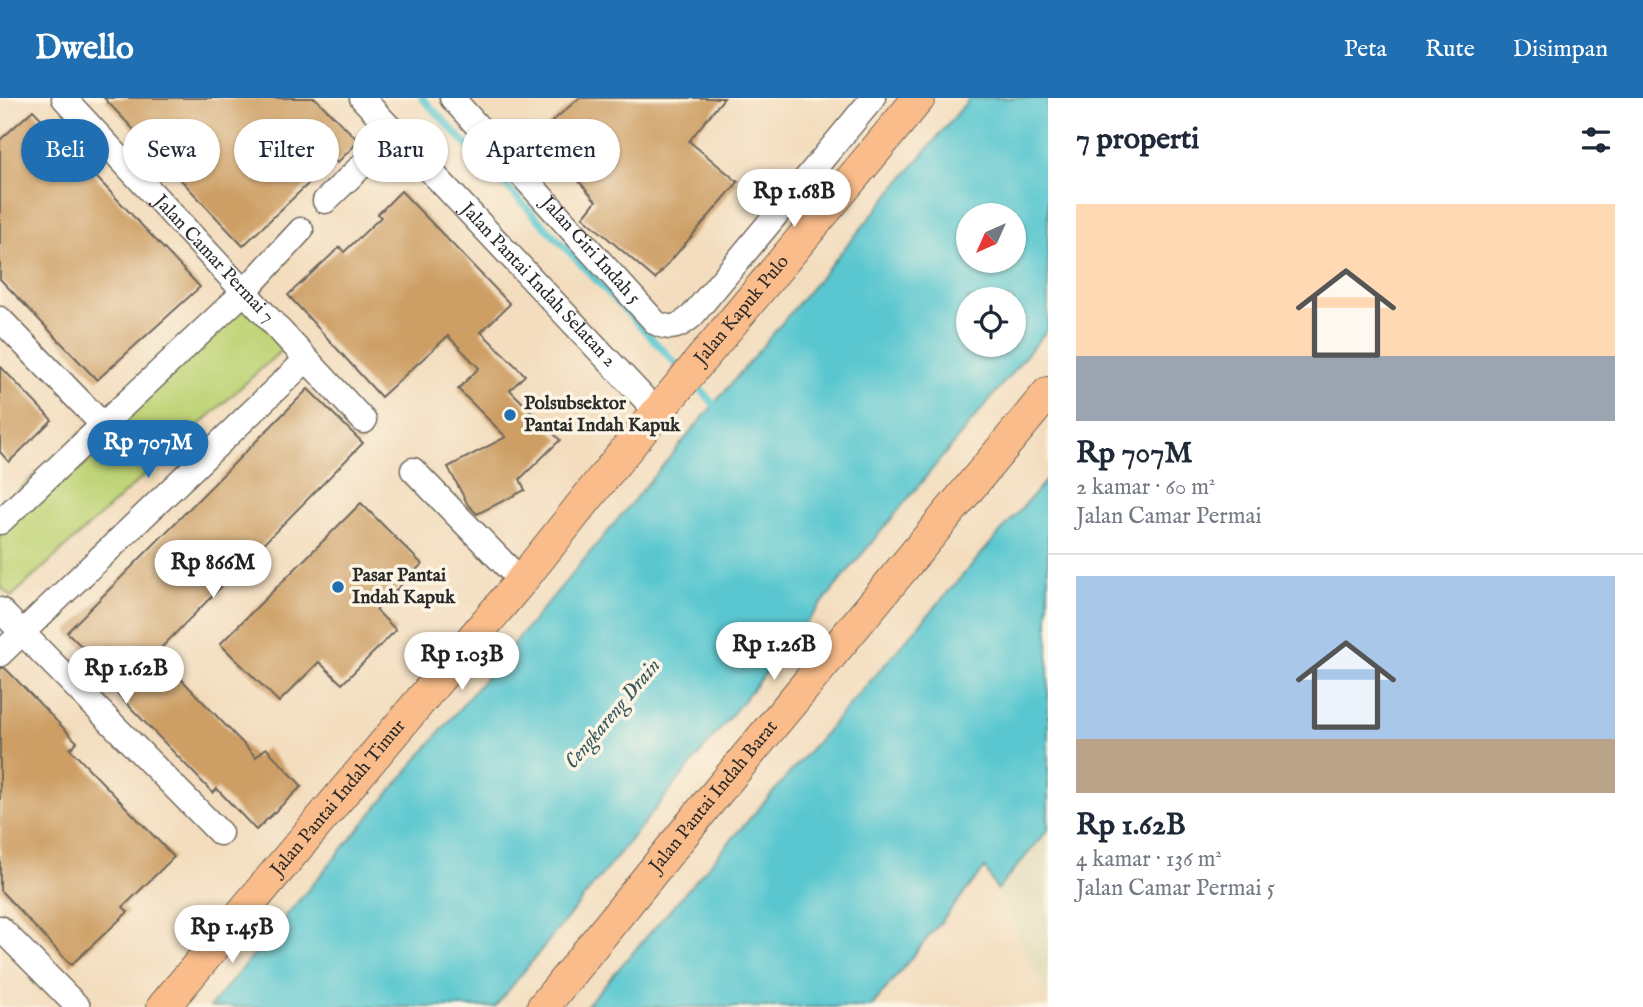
<!DOCTYPE html>
<html lang="id">
<head>
<meta charset="utf-8">
<style>
	:root { --surface:#fff; --page:#f2f2f3; --text:#1f2937; --muted:#747a83; --line:#e0e1e3; --accent:#1f6fb2 }
	body { margin:0; font-family:"IM FELL English",serif; background:var(--page); color:var(--text); height:100vh; display:flex; flex-direction:column; font-size:26px; white-space:nowrap }
	* { box-sizing:border-box; margin:0 }
	p { font-size:23px; color:var(--muted) }
	.icon { flex:none; width:38px; height:38px; fill:none; stroke:currentColor; stroke-width:2; stroke-linecap:round; stroke-linejoin:round }
	.map { position:relative; flex:1; overflow:hidden }
	.drawer { display:flex; flex-direction:column; background:var(--surface); width:595px }
	.drawer>* { flex:none }
	.top-card { position:absolute; left:21px; top:21px; width:665px; height:63px; display:flex; gap:14px }
	.needle { width:46px; rotate:225deg }
	.controls { position:absolute; left:956px; top:105px; display:grid; gap:14px }
	.controls a { display:grid; place-items:center; width:70px; height:70px; border-radius:50%; background:var(--surface); box-shadow:0 2px 5px #0004; font-size:35px }
	.price { position:absolute; translate:-50% -60px; padding:0 16px; border-radius:24px; background:#fff; color:#222; font-size:23px; line-height:46px; filter:drop-shadow(0 2px 4px #0008) }
	.price::after { content:''; position:absolute; left:50%; top:42px; width:21px; height:16px; margin-left:-10px; background:inherit; clip-path:polygon(0 0,100% 0,50% 100%) }
	.price.on { background:var(--accent); color:#fff }
	ul { padding:0; list-style:none }
	li { display:grid; align-content:center; gap:14px; height:371px; padding:0 28px }
	li+li { border-top:2px solid var(--line) }
	li span { display:grid; place-items:center; height:217px; border-radius:0px; color:#555 }
	li>.icon { margin-inline-start:auto }
	span .icon { width:126px; height:126px; fill:#fffc; stroke-width:1 }
	li b { font-size:30px }
	h2 { display:flex; justify-content:space-between; align-items:center; height:84px; padding:0 28px; font-size:30px }
	.tag { padding:0 24px; border-radius:32px; background:var(--surface); box-shadow:0 2px 5px #0004; font-size:24px; line-height:63px }
	.tag.on { background:var(--accent); color:#fff }
	header { display:flex; align-items:center; gap:42px; box-sizing:border-box; height:98px; padding:0 35px; background:var(--accent); color:#fff }
	header strong { font-size:33px }
	nav { display:flex; gap:38px; margin-inline-start:auto; font-size:24px }
	main { display:flex; flex:1; min-height:0 }
	.map>svg:first-child { display:block }
	.built { fill:#e2dcba }
	.green { fill:#bfd477; stroke:#758051; stroke-width:2 }
	.water { fill:#5ac7d0; stroke:#42797e; stroke-width:2; fill-rule:evenodd }
	.lines { fill:none; stroke-linecap:round; stroke-linejoin:round }
	.stream { stroke:#5ac7d0; stroke-width:7 }
	.building { fill:#cd9f65 }
	.minor-casing { stroke:#71695e; stroke-width:27 }
	.major-casing { stroke:#71695e; stroke-width:34 }
	.minor { stroke:#fff; stroke-width:24 }
	.major { stroke:#f9bc8a; stroke-width:32 }
	.poi-dot { fill:#1f6fb2; stroke:#fcf5e5; stroke-width:2.5 }
	.labels { text-anchor:middle; dominant-baseline:central; stroke-width:7; stroke-linejoin:round; paint-order:stroke }
	.street-label { font-size:19px; fill:#2b2b2b; stroke:#fcf5e5 }
	.poi-label { font-size:19px; font-weight:bold; fill:#2b2b2b; stroke:#fcf5e5; text-anchor:start }
	.water-label { font-size:21px; font-style:italic; fill:#395a5d; stroke:#fcf5e5 }
</style>
</head>
<body>
<header>
<strong>Dwello</strong>
<nav><a>Peta</a><a>Rute</a><a>Disimpan</a></nav>
</header>
<main>
<div class="map">
<svg width="1048" height="909" viewBox="0 0 1048 909">
	<rect width="100%" height="100%" fill="#fcf5e5"/>
	<filter id="ink" filterUnits="userSpaceOnUse"><feTurbulence type="fractalNoise" baseFrequency=".0143" numOctaves="2"/><feDisplacementMap in="SourceGraphic" scale="14" xChannelSelector="R" yChannelSelector="G"/><feConvolveMatrix kernelMatrix="1 2 1 2 8 2 1 2 1" color-interpolation-filters="sRGB"/></filter>
	<filter id="wash" filterUnits="userSpaceOnUse"><feTurbulence type="fractalNoise" baseFrequency=".00686" numOctaves="4" result="noise"/><feDisplacementMap in="SourceGraphic" scale="28" xChannelSelector="R" yChannelSelector="G"/><feGaussianBlur stdDeviation="1.57" result="paint"/><feColorMatrix in="noise" values="0 0 0 0 0 0 0 0 0 0 0 0 0 0 0 0 0 1.4 0 .05"/><feComposite in="paint" operator="in"/></filter>
	<g filter="url(#wash)">
		<rect width="100%" height="100%" fill="#f3ddbe"/>
		<!-- built -->
		<polygon class="built" points="1048,732 1048,898 997,792"/>
		<!-- green -->
		<polygon class="green" points="234,195 284,250 11,499 0,488 0,409"/>
		<!-- water -->
		<g class="water">
			<path d="M 970,0 L 1048,0 L 1048,231 L 844,478 L 495,909 L 210,909 ZM 968,117 L 1013,117 L 1013,163 L 968,163 ZM 968,201 L 1013,201 L 1013,247 L 968,247 Z"/>
			<polygon points="1048,380 1048,732 997,792 985,770 871,909 585,909"/>
		</g>
		<g class="lines">
			<!-- stream -->
			<g class="stream">
				<polyline points="422,0 682,272"/>
				<polyline points="693,283 720,313"/>
			</g>
		</g>
		<g id="blocks">
			<!-- building -->
			<g class="building">
				<polygon points="104,0 315,0 359,43 337,65 334,61 243,148"/>
				<polygon points="579,0 724,0 689,43 738,84 655,181 583,119 596,103 538,36"/>
				<polygon points="33,12 200,189 97,282 0,181 0,42"/>
				<polygon points="401,93 510,206 481,234 525,277 510,292 560,342 520,381 525,392 477,416 468,407 448,369 506,339 458,291 479,270 448,238 381,299 288,197 340,149 344,154 381,119 378,116"/>
				<polygon points="0,268 52,322 9,364 0,354"/>
				<polygon points="308,291 363,345 156,555 256,659 266,650 302,688 256,732 217,691 213,695 132,611 117,595 123,590 67,534"/>
				<polygon points="361,405 422,466 376,512 396,532 342,586 319,564 279,604 220,546"/>
				<polygon points="0,570 5,570 77,644 70,651 174,759 123,809 128,814 71,867 0,792"/>
			</g>
		</g>
	</g>
	<g filter="url(#ink)">
		<use href="#blocks" fill-opacity="0" stroke="#71695e" stroke-width="2"/>
		<g class="lines">
			<defs>
				<g id="minor">
					<path id="s1" d="M 64,0 L 364,323"/>
					<path id="s2" d="M 362,0 L 657,314"/>
					<path id="s3" d="M 452,0 L 656,225 C 672,233 680,228 692,218 L 873,0"/>
					<polyline points="325,103 395,36"/>
					<polyline points="0,221 103,327"/>
					<polyline points="413,372 521,483"/>
					<polyline points="0,424 244,194 301,132"/>
					<polyline points="0,512 220,735"/>
					<polyline points="0,556 306,262"/>
					<polyline points="0,830 78,909"/>
				</g>
				<g id="major">
					<path id="s4" d="M 163,909 L 521,483 L 619,360 L 919,0"/>
					<path id="s5" d="M 543,909 L 709,704 L 1048,295"/>
				</g>
			</defs>
			<!-- minor casing -->
			<use href="#minor" class="minor-casing"/>
			<!-- major casing -->
			<use href="#major" class="major-casing"/>
			<!-- minor -->
			<use href="#minor" class="minor"/>
			<!-- major -->
			<use href="#major" class="major"/>
		</g>
	</g>
	<!-- markers -->
	<g class="poi-dot">
		<circle cx="510" cy="317" r="7"/>
		<circle cx="338" cy="489" r="7"/>
	</g>
	<g class="labels">
		<!-- street labels -->
		<g class="street-label">
			<text stroke="none"><textPath href="#s3" startOffset="206">Jalan Giri Indah 5</textPath></text>
			<text stroke="none"><textPath href="#s1" startOffset="220">Jalan Camar Permai 7</textPath></text>
			<text stroke="none"><textPath href="#s2" startOffset="257">Jalan Pantai Indah Selatan 2</textPath></text>
			<text stroke="none"><textPath href="#s4" startOffset="906">Jalan Kapuk Pulo</textPath></text>
			<text stroke="none"><textPath href="#s5" startOffset="271">Jalan Pantai Indah Barat</textPath></text>
			<text stroke="none"><textPath href="#s4" startOffset="273">Jalan Pantai Indah Timur</textPath></text>
		</g>
		<!-- poi labels -->
		<g class="poi-label">
			<text x="524" y="306">Polsubsektor<tspan x="524" dy="22">Pantai Indah Kapuk</tspan></text>
			<text x="352" y="478">Pasar Pantai<tspan x="352" dy="22">Indah Kapuk</tspan></text>
		</g>
		<!-- water labels -->
		<g class="water-label">
			<text transform="translate(613 616) rotate(-50)">Cengkareng Drain</text>
		</g>
	</g>
</svg>
<div class="controls">
<a><svg class="needle" viewBox="-14 -14 28 28"><path d="M0-13l5 13h-10z" fill="#e53935"/><path d="M0 13l5-13h-10z" fill="#747a83"/></svg></a>
<a><svg class="icon" aria-label="locate" viewBox="0 0 24 24"><circle cx="12" cy="12" r="6"/><path d="M12 2v4M12 18v4M2 12h4M18 12h4"/></svg></a>
</div>
<b class="price" style="left:794px;top:131px">Rp 1.68B</b>
<b class="price on" style="left:148px;top:382px">Rp 707M</b>
<b class="price" style="left:213px;top:502px">Rp 866M</b>
<b class="price" style="left:774px;top:584px">Rp 1.26B</b>
<b class="price" style="left:462px;top:594px">Rp 1.03B</b>
<b class="price" style="left:126px;top:608px">Rp 1.62B</b>
<b class="price" style="left:232px;top:867px">Rp 1.45B</b>
<div class="top-card">
<a class="tag on">Beli</a>
<a class="tag">Sewa</a>
<a class="tag">Filter</a>
<a class="tag">Baru</a>
<a class="tag">Apartemen</a>
</div>
</div>
<section class="drawer">
<h2>7 properti<svg class="icon" aria-label="filters" viewBox="0 0 24 24"><path d="M4 7h16M4 17h16"/><circle cx="9" cy="7" r="2"/><circle cx="15" cy="17" r="2"/></svg></h2>
<ul>
<li><span style="background:linear-gradient(#ffd9b3 70%,#9aa5b1 0)"><svg class="icon" aria-label="home" viewBox="0 0 24 24"><path d="M3 11l9-7 9 7M6 9v11h12V9"/></svg></span><div><b>Rp 707M</b><p>2 kamar · 60 m²</p><p>Jalan Camar Permai</p></div></li>
<li><span style="background:linear-gradient(#a9c7e8 75%,#b9a48a 0)"><svg class="icon" aria-label="home" viewBox="0 0 24 24"><path d="M3 11l9-7 9 7M6 9v11h12V9"/></svg></span><div><b>Rp 1.62B</b><p>4 kamar · 136 m²</p><p>Jalan Camar Permai 5</p></div></li>
</ul>
</section>
</main>
</body>
</html>
